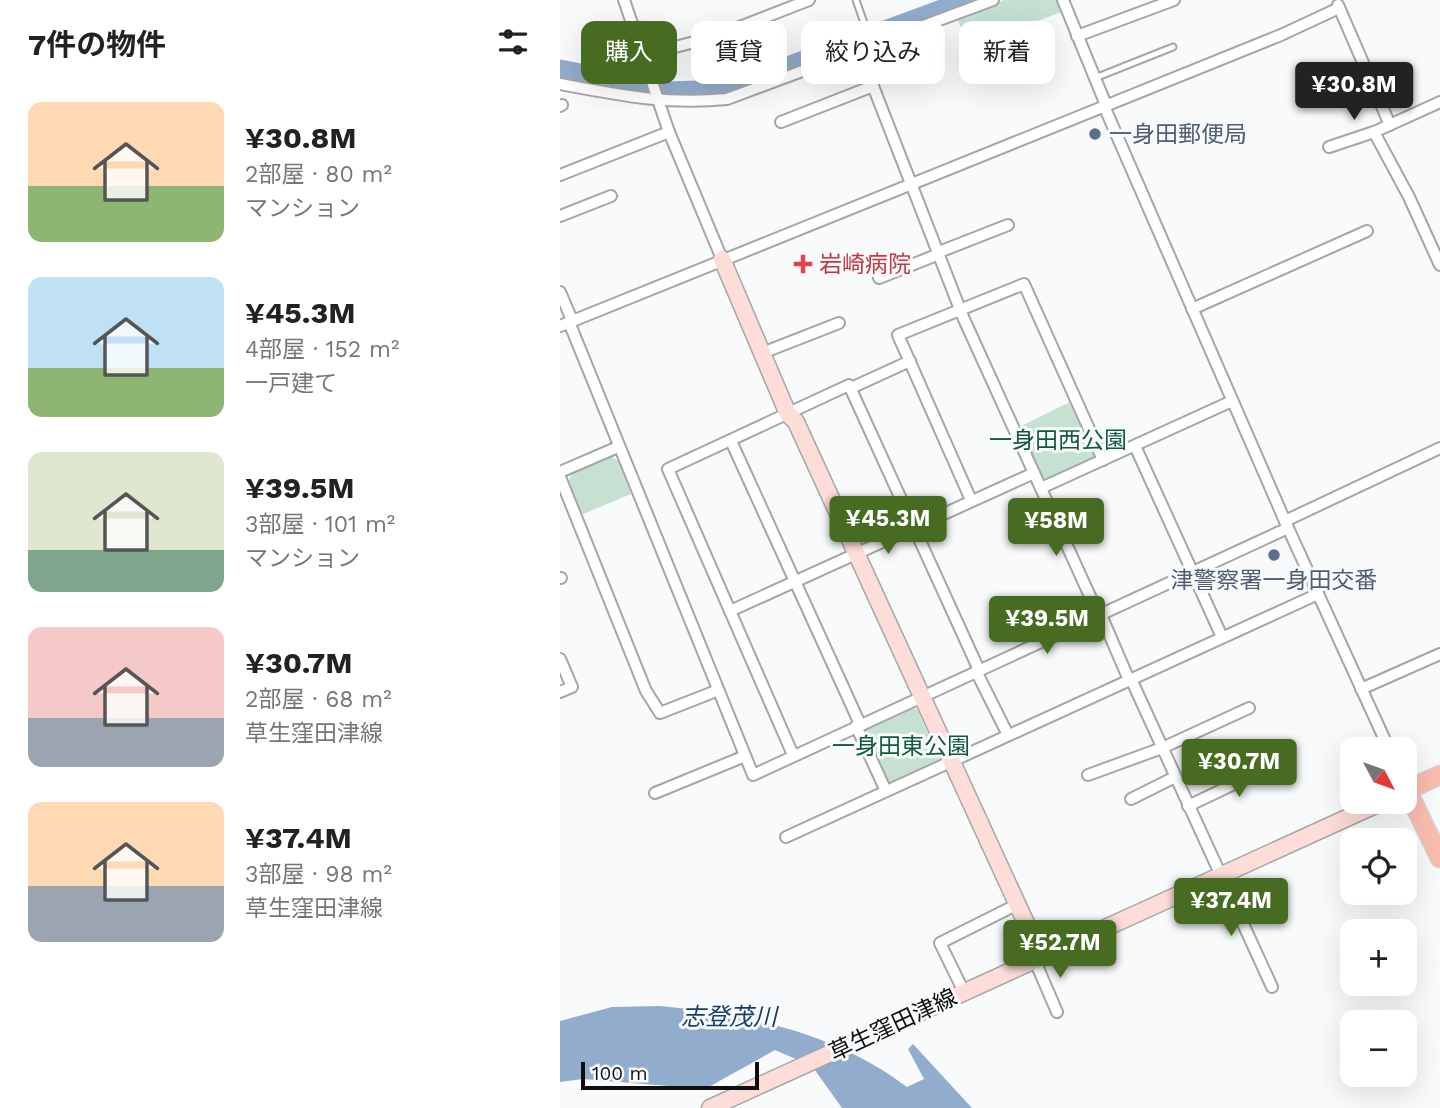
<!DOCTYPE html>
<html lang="ja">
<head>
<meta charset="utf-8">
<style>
	:root { --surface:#fff; --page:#f2f2f2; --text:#222; --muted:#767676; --accent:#486b22 }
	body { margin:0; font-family:"Work Sans","Noto Sans JP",sans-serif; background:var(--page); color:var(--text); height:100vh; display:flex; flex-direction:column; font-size:26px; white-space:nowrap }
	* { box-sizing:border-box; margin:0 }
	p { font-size:23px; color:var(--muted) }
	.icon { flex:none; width:38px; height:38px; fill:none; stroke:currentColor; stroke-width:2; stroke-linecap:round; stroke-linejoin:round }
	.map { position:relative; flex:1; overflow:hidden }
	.drawer { display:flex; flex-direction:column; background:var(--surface); width:560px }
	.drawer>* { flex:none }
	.banner { position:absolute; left:21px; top:21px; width:665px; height:63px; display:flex; gap:14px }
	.needle { width:46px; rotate:131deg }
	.controls { position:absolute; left:780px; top:737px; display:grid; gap:14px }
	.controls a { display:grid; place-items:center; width:77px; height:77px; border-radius:14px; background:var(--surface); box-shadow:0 7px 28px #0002; font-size:35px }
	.scale { position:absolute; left:21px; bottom:18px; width:178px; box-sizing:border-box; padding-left:7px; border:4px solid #0d0e0e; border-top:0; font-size:19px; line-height:24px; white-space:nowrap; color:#0d0e0e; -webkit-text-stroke:5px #f9fafc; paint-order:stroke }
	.price { position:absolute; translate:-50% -60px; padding:0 16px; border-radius:7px; background:var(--accent); color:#fff; font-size:23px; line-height:46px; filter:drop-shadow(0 2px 4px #0008) }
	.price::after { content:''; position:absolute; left:50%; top:42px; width:21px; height:16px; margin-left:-10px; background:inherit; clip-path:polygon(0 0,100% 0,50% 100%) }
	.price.on { background:#222; color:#fff }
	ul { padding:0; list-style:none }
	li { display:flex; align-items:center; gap:21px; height:175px; padding:0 28px }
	li span { display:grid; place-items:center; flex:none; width:196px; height:140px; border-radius:14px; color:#555 }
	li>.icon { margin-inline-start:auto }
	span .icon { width:84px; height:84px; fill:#fffc; stroke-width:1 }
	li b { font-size:30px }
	h2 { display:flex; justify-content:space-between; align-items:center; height:84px; padding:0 28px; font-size:30px }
	.chip { padding:0 24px; border-radius:14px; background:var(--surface); box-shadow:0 7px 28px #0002; font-size:24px; line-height:63px }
	.chip.on { background:var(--accent); color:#fff }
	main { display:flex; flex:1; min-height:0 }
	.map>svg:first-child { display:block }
	.green { fill:#c6e1d2 }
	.water { fill:#92accd }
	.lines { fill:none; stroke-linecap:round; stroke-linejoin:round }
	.river { stroke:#92accd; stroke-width:21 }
	.lane-casing { stroke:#a6a6a8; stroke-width:9 }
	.street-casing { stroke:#a6a6a8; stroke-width:14 }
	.secondary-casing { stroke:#a6a6a8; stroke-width:19 }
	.primary-casing { stroke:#d3d4d4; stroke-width:21 }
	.lane { stroke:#fff; stroke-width:5 }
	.street { stroke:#fff; stroke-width:10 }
	.secondary { stroke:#fcddd7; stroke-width:16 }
	.primary { stroke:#fabcaf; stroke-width:18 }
	.service-dot { fill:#5c6f8a; stroke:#f9fafc; stroke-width:2.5 }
	.health-dot { fill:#e0444e; stroke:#f9fafc; stroke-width:2.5 }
	.labels { text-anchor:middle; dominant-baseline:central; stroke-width:6; stroke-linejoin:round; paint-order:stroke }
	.service-label { font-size:23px; fill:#4e5e75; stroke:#f9fafc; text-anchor:start }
	.health-label { font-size:23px; fill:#be3a42; stroke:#f9fafc; text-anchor:start }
	.park-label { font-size:23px; fill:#105a3b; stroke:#f9fafc }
	.street-label { font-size:23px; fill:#0d0e0e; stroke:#f9fafc }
	.water-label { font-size:24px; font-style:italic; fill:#193e69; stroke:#f9fafc }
</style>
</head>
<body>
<main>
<section class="drawer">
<h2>7件の物件<svg class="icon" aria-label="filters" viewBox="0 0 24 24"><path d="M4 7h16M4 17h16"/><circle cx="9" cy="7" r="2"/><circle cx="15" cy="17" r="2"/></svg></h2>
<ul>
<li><span style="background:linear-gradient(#ffd9b3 60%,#8fb573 0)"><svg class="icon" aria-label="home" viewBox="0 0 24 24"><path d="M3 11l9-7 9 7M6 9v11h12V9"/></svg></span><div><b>¥30.8M</b><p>2部屋 · 80 m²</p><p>マンション</p></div></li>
<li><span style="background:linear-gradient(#bfe0f5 65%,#8fb573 0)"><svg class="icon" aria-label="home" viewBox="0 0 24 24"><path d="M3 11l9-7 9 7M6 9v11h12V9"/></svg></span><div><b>¥45.3M</b><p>4部屋 · 152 m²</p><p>一戸建て</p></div></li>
<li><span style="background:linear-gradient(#dfe7d0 70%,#7fa58c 0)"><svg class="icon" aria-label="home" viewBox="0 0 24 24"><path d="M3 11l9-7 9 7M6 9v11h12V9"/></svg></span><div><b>¥39.5M</b><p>3部屋 · 101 m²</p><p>マンション</p></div></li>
<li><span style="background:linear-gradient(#f6c9c9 65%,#9aa5b1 0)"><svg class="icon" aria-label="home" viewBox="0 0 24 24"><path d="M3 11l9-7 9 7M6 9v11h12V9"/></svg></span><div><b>¥30.7M</b><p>2部屋 · 68 m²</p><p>草生窪田津線</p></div></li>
<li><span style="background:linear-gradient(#ffd9b3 60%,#9aa5b1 0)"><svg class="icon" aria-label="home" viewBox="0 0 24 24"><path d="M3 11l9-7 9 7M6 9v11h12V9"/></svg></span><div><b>¥37.4M</b><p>3部屋 · 98 m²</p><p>草生窪田津線</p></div></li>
</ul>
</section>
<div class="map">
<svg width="880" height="1108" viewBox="0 0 880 1108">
	<rect width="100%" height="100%" fill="#f9fafc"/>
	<!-- green -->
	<g class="green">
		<polygon points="444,0 500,0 504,11 409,47 397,18"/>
		<polygon points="510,402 514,404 536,454 535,458 487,480 482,478 459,427"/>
		<polygon points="50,456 59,461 71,494 21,515 8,483 12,473"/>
		<polygon points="351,708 357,709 379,759 378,764 331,784 327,783 303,733 306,728"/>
	</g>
	<!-- water -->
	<path class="water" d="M 100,1006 C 189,1015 274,1032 347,1087 L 364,1079 L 348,1049 L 353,1044 L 412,1108 L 282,1108 L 252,1066 L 215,1050 L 145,1089 L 23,1079 L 0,1082 L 0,1021 L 52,1007 Z"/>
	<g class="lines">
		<!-- river -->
		<polyline class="river" points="0,70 110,92 165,90 409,0"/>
		<defs>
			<g id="lane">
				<polyline points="296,0 311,43"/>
				<polyline points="535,78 613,47"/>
			</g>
			<g id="street">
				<polyline points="64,0 109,132 162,259"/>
				<polyline points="503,0 546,105"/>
				<polyline points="778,5 830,125"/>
				<polyline points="517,36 614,0"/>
				<polyline points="313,45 313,86 403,317 539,616"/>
				<polyline points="84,55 154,37 249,0"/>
				<path d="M 0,84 C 58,95 107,105 167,99 L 433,0"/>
				<polyline points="0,106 2,105"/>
				<polyline points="544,106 728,528 829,749"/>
				<polyline points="221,122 313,86"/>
				<polyline points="814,132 849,197 880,265"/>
				<polyline points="769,147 814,132 880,102"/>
				<polyline points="0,175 109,132"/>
				<polyline points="0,216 51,196"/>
				<polyline points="379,252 448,225"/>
				<polyline points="319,278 379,254"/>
				<polyline points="0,292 12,320"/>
				<polyline points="632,309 807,231"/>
				<polyline points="9,322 193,775 728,528"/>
				<polyline points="0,326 721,35 779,8"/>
				<polyline points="202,353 279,323"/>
				<polyline points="291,388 350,361"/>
				<polyline points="171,441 300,724"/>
				<polyline points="575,446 662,637"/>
				<polyline points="0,472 58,447"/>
				<polyline points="0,477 86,691 100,713 156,691"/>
				<polyline points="481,488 672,401"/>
				<polyline points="411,500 338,335 464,284 543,460"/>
				<polyline points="725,521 880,448"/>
				<polyline points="0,578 1,578"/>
				<polyline points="170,611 474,473"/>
				<polyline points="541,615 569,680"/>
				<polyline points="0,659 12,687 0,692"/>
				<polyline points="416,671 448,735"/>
				<polyline points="571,679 712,987"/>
				<polyline points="801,689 880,654"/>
				<polyline points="296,726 326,791"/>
				<polyline points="233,755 108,469 289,385 419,670"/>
				<polyline points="528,775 602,748 689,708"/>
				<polyline points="95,793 185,756"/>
				<polyline points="571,799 615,777"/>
				<polyline points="628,806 716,764"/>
				<polyline points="226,837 758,594"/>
				<polyline points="475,961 497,1012"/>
				<polyline points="404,992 380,943 458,904"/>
			</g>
			<g id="secondary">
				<polyline points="162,259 228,414 236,422 482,958"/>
				<polyline points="150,1108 822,802"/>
			</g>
			<polyline id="primary" points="880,775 847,790 880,858"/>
		</defs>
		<!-- lane casing -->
		<use href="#lane" class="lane-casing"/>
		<!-- street casing -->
		<use href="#street" class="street-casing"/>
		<!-- secondary casing -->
		<use href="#secondary" class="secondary-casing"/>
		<!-- primary casing -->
		<use href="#primary" class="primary-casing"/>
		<!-- lane -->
		<use href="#lane" class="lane"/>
		<!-- street -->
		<use href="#street" class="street"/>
		<!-- secondary -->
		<use href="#secondary" class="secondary"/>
		<!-- primary -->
		<use href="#primary" class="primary"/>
	</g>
	<!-- markers -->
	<g class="service-dot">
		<circle cx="535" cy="134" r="7"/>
		<circle cx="714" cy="555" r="7"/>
	</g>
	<path class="health-dot" d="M239.5 253.5h7v7h7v7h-7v7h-7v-7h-7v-7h7z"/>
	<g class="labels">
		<!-- service labels -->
		<g class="service-label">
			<text x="549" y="134">一身田郵便局</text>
			<text x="714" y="580" text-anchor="middle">津警察署一身田交番</text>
		</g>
		<!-- health labels -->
		<g class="health-label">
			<text x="259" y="264">岩崎病院</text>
		</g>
		<!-- park labels -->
		<g class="park-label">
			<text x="498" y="440">一身田西公園</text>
			<text x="341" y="746">一身田東公園</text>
		</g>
		<!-- street labels -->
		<g class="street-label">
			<text transform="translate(333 1025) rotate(-25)">草生窪田津線</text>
		</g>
		<!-- water labels -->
		<g class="water-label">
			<text x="169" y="1017">志登茂川</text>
		</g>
	</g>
</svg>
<div class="controls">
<a><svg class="needle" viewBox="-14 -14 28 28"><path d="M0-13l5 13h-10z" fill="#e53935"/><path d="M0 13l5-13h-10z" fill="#767676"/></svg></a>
<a><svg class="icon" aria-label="locate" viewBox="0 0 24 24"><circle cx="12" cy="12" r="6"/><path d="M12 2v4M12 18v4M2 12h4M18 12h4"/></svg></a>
<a>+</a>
<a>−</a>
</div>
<div class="scale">100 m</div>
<b class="price on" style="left:794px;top:122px">¥30.8M</b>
<b class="price" style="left:328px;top:556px">¥45.3M</b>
<b class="price" style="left:496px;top:558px">¥58M</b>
<b class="price" style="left:487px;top:656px">¥39.5M</b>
<b class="price" style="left:679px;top:799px">¥30.7M</b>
<b class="price" style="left:671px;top:938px">¥37.4M</b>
<b class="price" style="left:500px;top:980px">¥52.7M</b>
<div class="banner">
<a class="chip on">購入</a>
<a class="chip">賃貸</a>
<a class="chip">絞り込み</a>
<a class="chip">新着</a>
</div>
</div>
</main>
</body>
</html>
